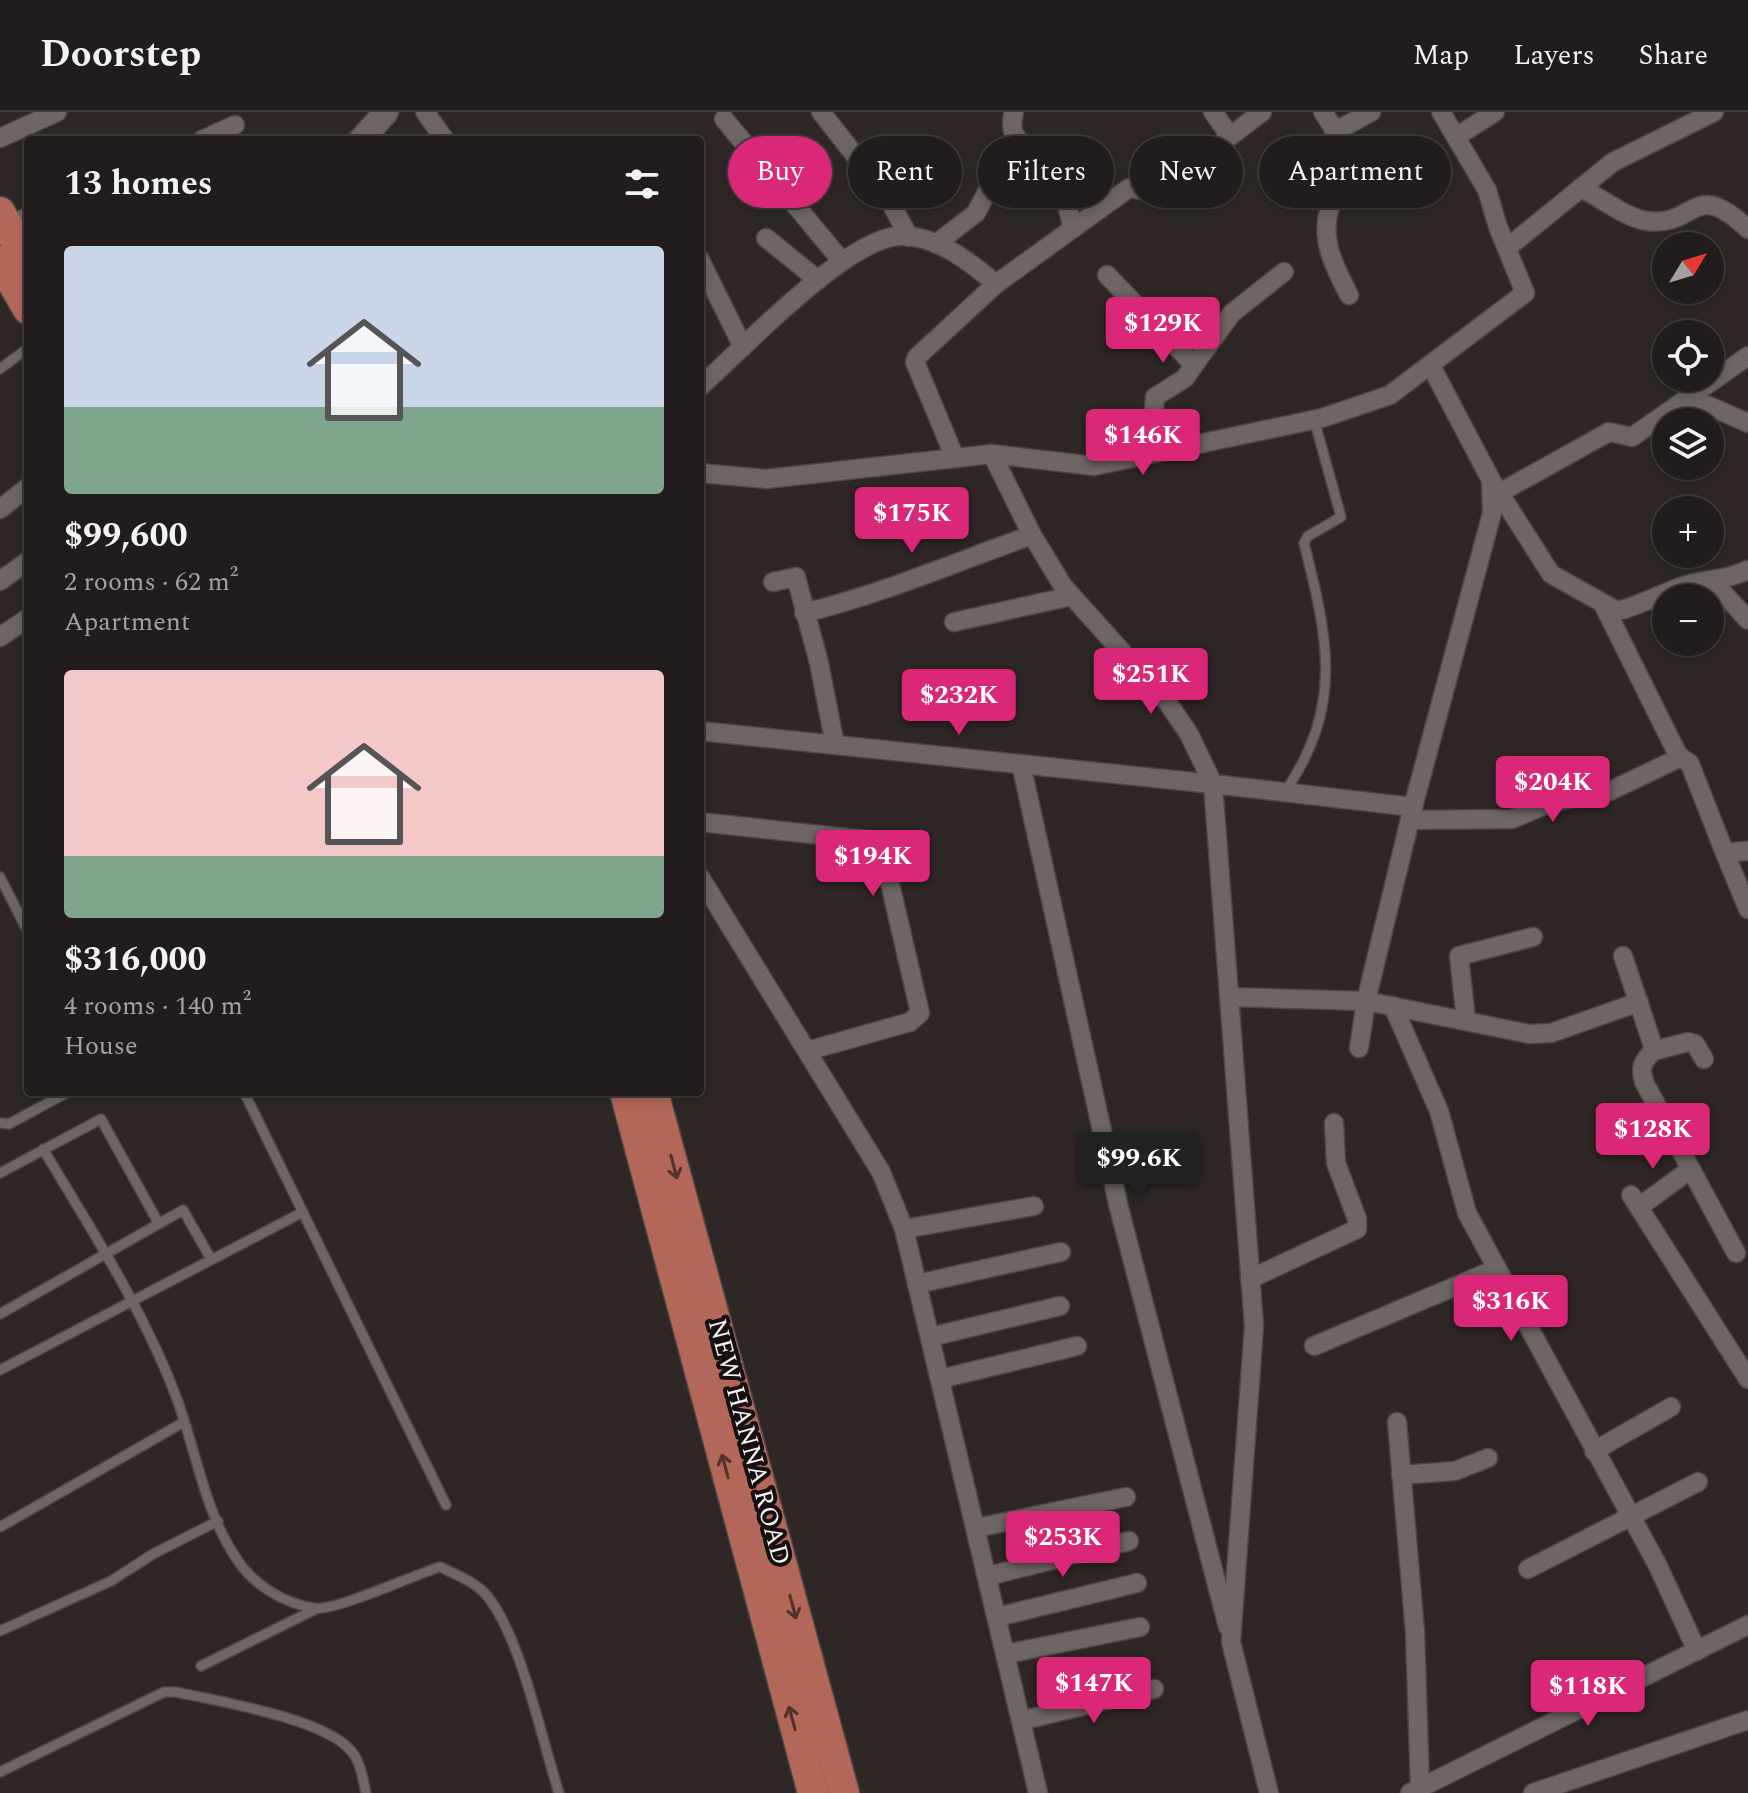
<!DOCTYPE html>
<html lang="en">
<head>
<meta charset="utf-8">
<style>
	:root { --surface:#221d1c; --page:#2e2a29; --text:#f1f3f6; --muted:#a2a2a3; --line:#3f3b3b; --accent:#db2777 }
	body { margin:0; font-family:Spectral,serif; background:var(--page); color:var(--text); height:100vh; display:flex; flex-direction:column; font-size:30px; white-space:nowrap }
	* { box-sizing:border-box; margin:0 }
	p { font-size:26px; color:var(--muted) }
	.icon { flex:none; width:44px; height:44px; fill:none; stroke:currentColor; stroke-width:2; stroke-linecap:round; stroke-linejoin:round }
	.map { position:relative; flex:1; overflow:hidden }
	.side { position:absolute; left:24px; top:24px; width:680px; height:960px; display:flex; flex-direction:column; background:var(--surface); border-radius:8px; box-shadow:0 4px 12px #0003,0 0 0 2px var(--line) }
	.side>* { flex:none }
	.guide { position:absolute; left:728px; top:24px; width:760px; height:72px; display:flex; gap:16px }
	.needle { width:52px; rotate:52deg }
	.fabs { position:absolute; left:1652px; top:120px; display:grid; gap:16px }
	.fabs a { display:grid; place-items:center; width:72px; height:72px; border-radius:50%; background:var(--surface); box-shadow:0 4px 12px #0003,0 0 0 2px var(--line); font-size:40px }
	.price { position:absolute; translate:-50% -68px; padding:0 18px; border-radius:8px; background:var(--accent); color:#fff; font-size:26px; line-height:52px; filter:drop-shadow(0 2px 4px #0008) }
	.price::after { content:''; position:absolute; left:50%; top:48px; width:24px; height:18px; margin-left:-12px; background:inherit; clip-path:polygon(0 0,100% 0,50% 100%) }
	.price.selected { background:#222; color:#fff }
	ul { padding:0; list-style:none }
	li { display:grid; align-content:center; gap:16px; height:424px; padding:0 40px }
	li span { display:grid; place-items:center; height:248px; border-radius:8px; color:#555 }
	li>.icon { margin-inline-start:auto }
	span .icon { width:144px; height:144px; fill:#fffc; stroke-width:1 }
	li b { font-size:34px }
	h2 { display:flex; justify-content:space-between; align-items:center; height:96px; padding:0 40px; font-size:34px }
	.pill { padding:0 28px; border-radius:36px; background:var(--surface); box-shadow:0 4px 12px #0003,0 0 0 2px var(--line); font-size:28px; line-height:72px }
	.pill.selected { background:var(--accent); color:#fff }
	header { display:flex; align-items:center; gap:48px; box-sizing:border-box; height:112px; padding:0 40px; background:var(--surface); border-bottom:2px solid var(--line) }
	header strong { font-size:38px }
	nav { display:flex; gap:44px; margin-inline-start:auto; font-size:28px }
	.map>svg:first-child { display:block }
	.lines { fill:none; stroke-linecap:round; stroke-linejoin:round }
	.service-casing { stroke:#4c4644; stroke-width:12 }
	.minor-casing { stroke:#4c4644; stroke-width:21 }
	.tertiary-casing { stroke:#4c4644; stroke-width:27 }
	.primary-casing { stroke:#4c4644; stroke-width:33 }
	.service { stroke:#6f6664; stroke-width:9 }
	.minor { stroke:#6f6664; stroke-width:18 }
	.tertiary { stroke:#6f6664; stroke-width:24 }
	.primary { stroke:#b36759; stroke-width:30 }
	.oneway { stroke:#54332d }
	.labels { text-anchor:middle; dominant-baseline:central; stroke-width:8; stroke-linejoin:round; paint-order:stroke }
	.street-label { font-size:26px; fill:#f6f0ef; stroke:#141110 }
</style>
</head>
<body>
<header>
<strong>Doorstep</strong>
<nav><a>Map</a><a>Layers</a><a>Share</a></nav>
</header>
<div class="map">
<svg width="1748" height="1681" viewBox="0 0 1748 1681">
	<rect width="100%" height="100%" fill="#2e2725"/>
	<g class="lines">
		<defs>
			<g id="service">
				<polyline points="0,257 28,236"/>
				<path d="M 1285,680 C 1344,593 1328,527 1304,431 L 1308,424 L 1341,405 L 1314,307"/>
				<polyline points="0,765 28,820"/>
				<polyline points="244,980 446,1393"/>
				<polyline points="0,1011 9,1012 68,980"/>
				<path d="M 43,1037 C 91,1117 146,1202 178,1290 C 197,1343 205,1401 238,1449 C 254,1473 285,1492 314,1496 C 334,1500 413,1463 440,1455 C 459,1464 479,1471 491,1489 C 522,1532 542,1628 559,1681"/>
				<polyline points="0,1061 101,1007 159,1112"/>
				<polyline points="0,1202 183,1098 211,1147"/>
				<polyline points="0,1258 303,1100"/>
				<polyline points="0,1415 184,1310"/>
				<polyline points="0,1519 111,1469 153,1442 218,1409"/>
				<polyline points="201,1554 316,1497"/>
				<path d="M 0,1660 L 164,1580 L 176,1580 C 217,1589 327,1607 352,1640 C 361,1651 363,1668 366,1681"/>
			</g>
			<g id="minor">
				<polyline points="425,0 445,28"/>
				<polyline points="821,0 887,84 909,125"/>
				<path d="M 1014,0 C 1003,38 1044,39 1057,64 C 1065,78 1068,98 1072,114"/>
				<polyline points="1213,0 1230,24"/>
				<path d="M 1323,0 C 1331,13 1344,29 1345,45 C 1347,64 1334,82 1329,99 C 1320,128 1336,158 1349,183"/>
				<polyline points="724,7 840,147"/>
				<polyline points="1334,20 1371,0"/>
				<polyline points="1456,25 1495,0"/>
				<polyline points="0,26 57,0"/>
				<polyline points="202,28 235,13"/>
				<polyline points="768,61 791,41"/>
				<path d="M 1580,76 C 1601,85 1625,106 1647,109 C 1698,115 1692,65 1748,117"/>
				<polyline points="8,114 28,105"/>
				<polyline points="766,126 818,168"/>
				<polyline points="936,132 976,101 1016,24"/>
				<polyline points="1507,136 1613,50 1714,0"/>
				<polyline points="700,148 743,235"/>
				<polyline points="1107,163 1194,253 1185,266 1155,285 1154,297 1166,338"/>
				<polyline points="1194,253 1232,201 1284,160"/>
				<path d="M 700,275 C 742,237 846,127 899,124 C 935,122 970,150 996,172"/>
				<polyline points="1682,290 1707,293 1748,311"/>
				<polyline points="992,342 1032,423 1063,474 1168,591 1189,622 1213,672 1413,695"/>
				<polyline points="955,346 915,250 917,245 996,172 1129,76 1157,80 1262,0"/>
				<polyline points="700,361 766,367 992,342 1094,354 1322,306 1390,283 1525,181 1498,115 1487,78 1441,0"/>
				<path d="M 1493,371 L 1551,462 L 1617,499 C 1644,493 1668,477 1694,471 C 1716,466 1725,468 1748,458"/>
				<polyline points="1499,381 1609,320 1632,325 1748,244"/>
				<polyline points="0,397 28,375"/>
				<polyline points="0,469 28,449"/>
				<polyline points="773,470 796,465 819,551 835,633"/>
				<polyline points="1713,470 1748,508"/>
				<polyline points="1604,494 1678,643 1690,652 1726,744"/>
				<path d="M 804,501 C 882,482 956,450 1032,423"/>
				<polyline points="954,510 1072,484"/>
				<polyline points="0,525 28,506"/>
				<polyline points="700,619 1213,672 1254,1214 1231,1530 1269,1681"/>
				<polyline points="1021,652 1119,1096 1228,1515"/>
				<polyline points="1410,708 1512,707 1550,691 1610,679 1681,645"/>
				<polyline points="700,710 876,729 882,737 920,901 910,910 807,939"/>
				<polyline points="1748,739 1731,740 1726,744 1748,797"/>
				<polyline points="700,765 881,1060 904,1117 1038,1681"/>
				<path d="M 1623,844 L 1652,931 L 1653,939 C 1642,950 1640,956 1644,970 L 1736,1141"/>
				<polyline points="1230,885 1366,889 1529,922 1551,921 1639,890"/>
				<polyline points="1393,894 1439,999 1467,1101 1658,1454 1697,1539"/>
				<polyline points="1466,908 1459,844 1533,825"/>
				<polyline points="1359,936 1366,889 1413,695 1492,401 1491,368 1431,254"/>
				<polyline points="1653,939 1688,930 1695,932 1704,947"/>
				<polyline points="1631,1083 1748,1267"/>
				<polyline points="1639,1095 1691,1057"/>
				<polyline points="904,1117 1034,1094"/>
				<polyline points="1250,1167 1357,1117 1357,1107 1336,1051 1334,1011"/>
				<polyline points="917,1172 1061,1140"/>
				<polyline points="930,1225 1060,1194"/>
				<polyline points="1314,1234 1496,1157"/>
				<polyline points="940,1267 1077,1234"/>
				<polyline points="1397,1310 1415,1520 1420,1676"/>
				<polyline points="1594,1339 1671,1295"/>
				<polyline points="1401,1363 1455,1359 1488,1346"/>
				<polyline points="976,1416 1126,1385"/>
				<polyline points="1528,1457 1698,1370"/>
				<polyline points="988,1464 1129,1429"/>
				<polyline points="997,1505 1137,1471"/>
				<polyline points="1006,1542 1140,1515"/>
				<polyline points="1024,1608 1154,1577"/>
				<polyline points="1410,1681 1748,1513"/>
				<polyline points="1533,1681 1748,1608"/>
			</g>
			<polyline id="tertiary" points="361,28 386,0"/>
			<g id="primary">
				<polyline points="0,100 28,152"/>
				<polyline points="0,149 28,197"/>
				<polyline points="625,980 813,1681"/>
				<polyline points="653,980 844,1681"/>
			</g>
		</defs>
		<!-- service casing -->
		<use href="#service" class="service-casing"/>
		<!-- minor casing -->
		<use href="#minor" class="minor-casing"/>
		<!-- tertiary casing -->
		<use href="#tertiary" class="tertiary-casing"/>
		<!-- primary casing -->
		<use href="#primary" class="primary-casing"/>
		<!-- service -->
		<use href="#service" class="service"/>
		<!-- minor -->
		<use href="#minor" class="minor"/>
		<!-- tertiary -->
		<use href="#tertiary" class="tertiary"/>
		<!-- primary -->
		<use href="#primary" class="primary"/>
	</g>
	<!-- one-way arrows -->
	<defs><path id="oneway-shaft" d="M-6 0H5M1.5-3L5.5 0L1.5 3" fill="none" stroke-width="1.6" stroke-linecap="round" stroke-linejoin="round" transform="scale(2)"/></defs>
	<g class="oneway">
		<use href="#oneway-shaft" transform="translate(674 1055) rotate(75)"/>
		<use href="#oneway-shaft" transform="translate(725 1354) rotate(-105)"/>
		<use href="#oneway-shaft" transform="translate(793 1495) rotate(75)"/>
		<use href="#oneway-shaft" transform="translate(792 1606) rotate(-105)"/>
	</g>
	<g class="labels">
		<!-- street labels -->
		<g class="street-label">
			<text transform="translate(749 1330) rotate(75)">NEW HANNA ROAD</text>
		</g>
	</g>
</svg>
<div class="fabs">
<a><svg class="needle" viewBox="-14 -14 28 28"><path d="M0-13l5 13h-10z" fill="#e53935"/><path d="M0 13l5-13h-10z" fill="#a2a2a3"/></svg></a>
<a><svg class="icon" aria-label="locate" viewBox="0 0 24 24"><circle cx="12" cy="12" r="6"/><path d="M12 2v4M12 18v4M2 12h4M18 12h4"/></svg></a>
<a><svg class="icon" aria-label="layers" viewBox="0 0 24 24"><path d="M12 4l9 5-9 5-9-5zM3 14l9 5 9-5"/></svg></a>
<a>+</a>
<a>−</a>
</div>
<b class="price" style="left:1163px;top:253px">$129K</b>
<b class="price" style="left:1143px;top:365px">$146K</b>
<b class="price" style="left:912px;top:443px">$175K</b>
<b class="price" style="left:1151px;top:604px">$251K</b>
<b class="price" style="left:959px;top:625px">$232K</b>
<b class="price" style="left:1553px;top:712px">$204K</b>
<b class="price" style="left:873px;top:786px">$194K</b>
<b class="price" style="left:1653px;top:1059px">$128K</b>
<b class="price selected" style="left:1139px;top:1088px">$99.6K</b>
<b class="price" style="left:1511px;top:1231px">$316K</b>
<b class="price" style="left:1063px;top:1467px">$253K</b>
<b class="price" style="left:1094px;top:1613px">$147K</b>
<b class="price" style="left:1588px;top:1616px">$118K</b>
<div class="guide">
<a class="pill selected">Buy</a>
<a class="pill">Rent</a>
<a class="pill">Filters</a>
<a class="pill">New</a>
<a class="pill">Apartment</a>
</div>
<section class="side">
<h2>13 homes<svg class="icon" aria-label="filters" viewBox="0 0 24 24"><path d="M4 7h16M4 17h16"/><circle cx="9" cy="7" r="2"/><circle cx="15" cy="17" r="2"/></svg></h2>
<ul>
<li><span style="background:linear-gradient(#c9d6e8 65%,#7fa58c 0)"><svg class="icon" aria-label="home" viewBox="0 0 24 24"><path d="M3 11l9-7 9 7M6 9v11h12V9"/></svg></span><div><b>$99,600</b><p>2 rooms · 62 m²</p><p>Apartment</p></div></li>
<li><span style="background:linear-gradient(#f6c9c9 75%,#7fa58c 0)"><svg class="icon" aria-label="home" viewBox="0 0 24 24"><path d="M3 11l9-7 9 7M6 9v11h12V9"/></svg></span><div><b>$316,000</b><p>4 rooms · 140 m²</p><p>House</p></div></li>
</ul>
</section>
</div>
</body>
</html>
